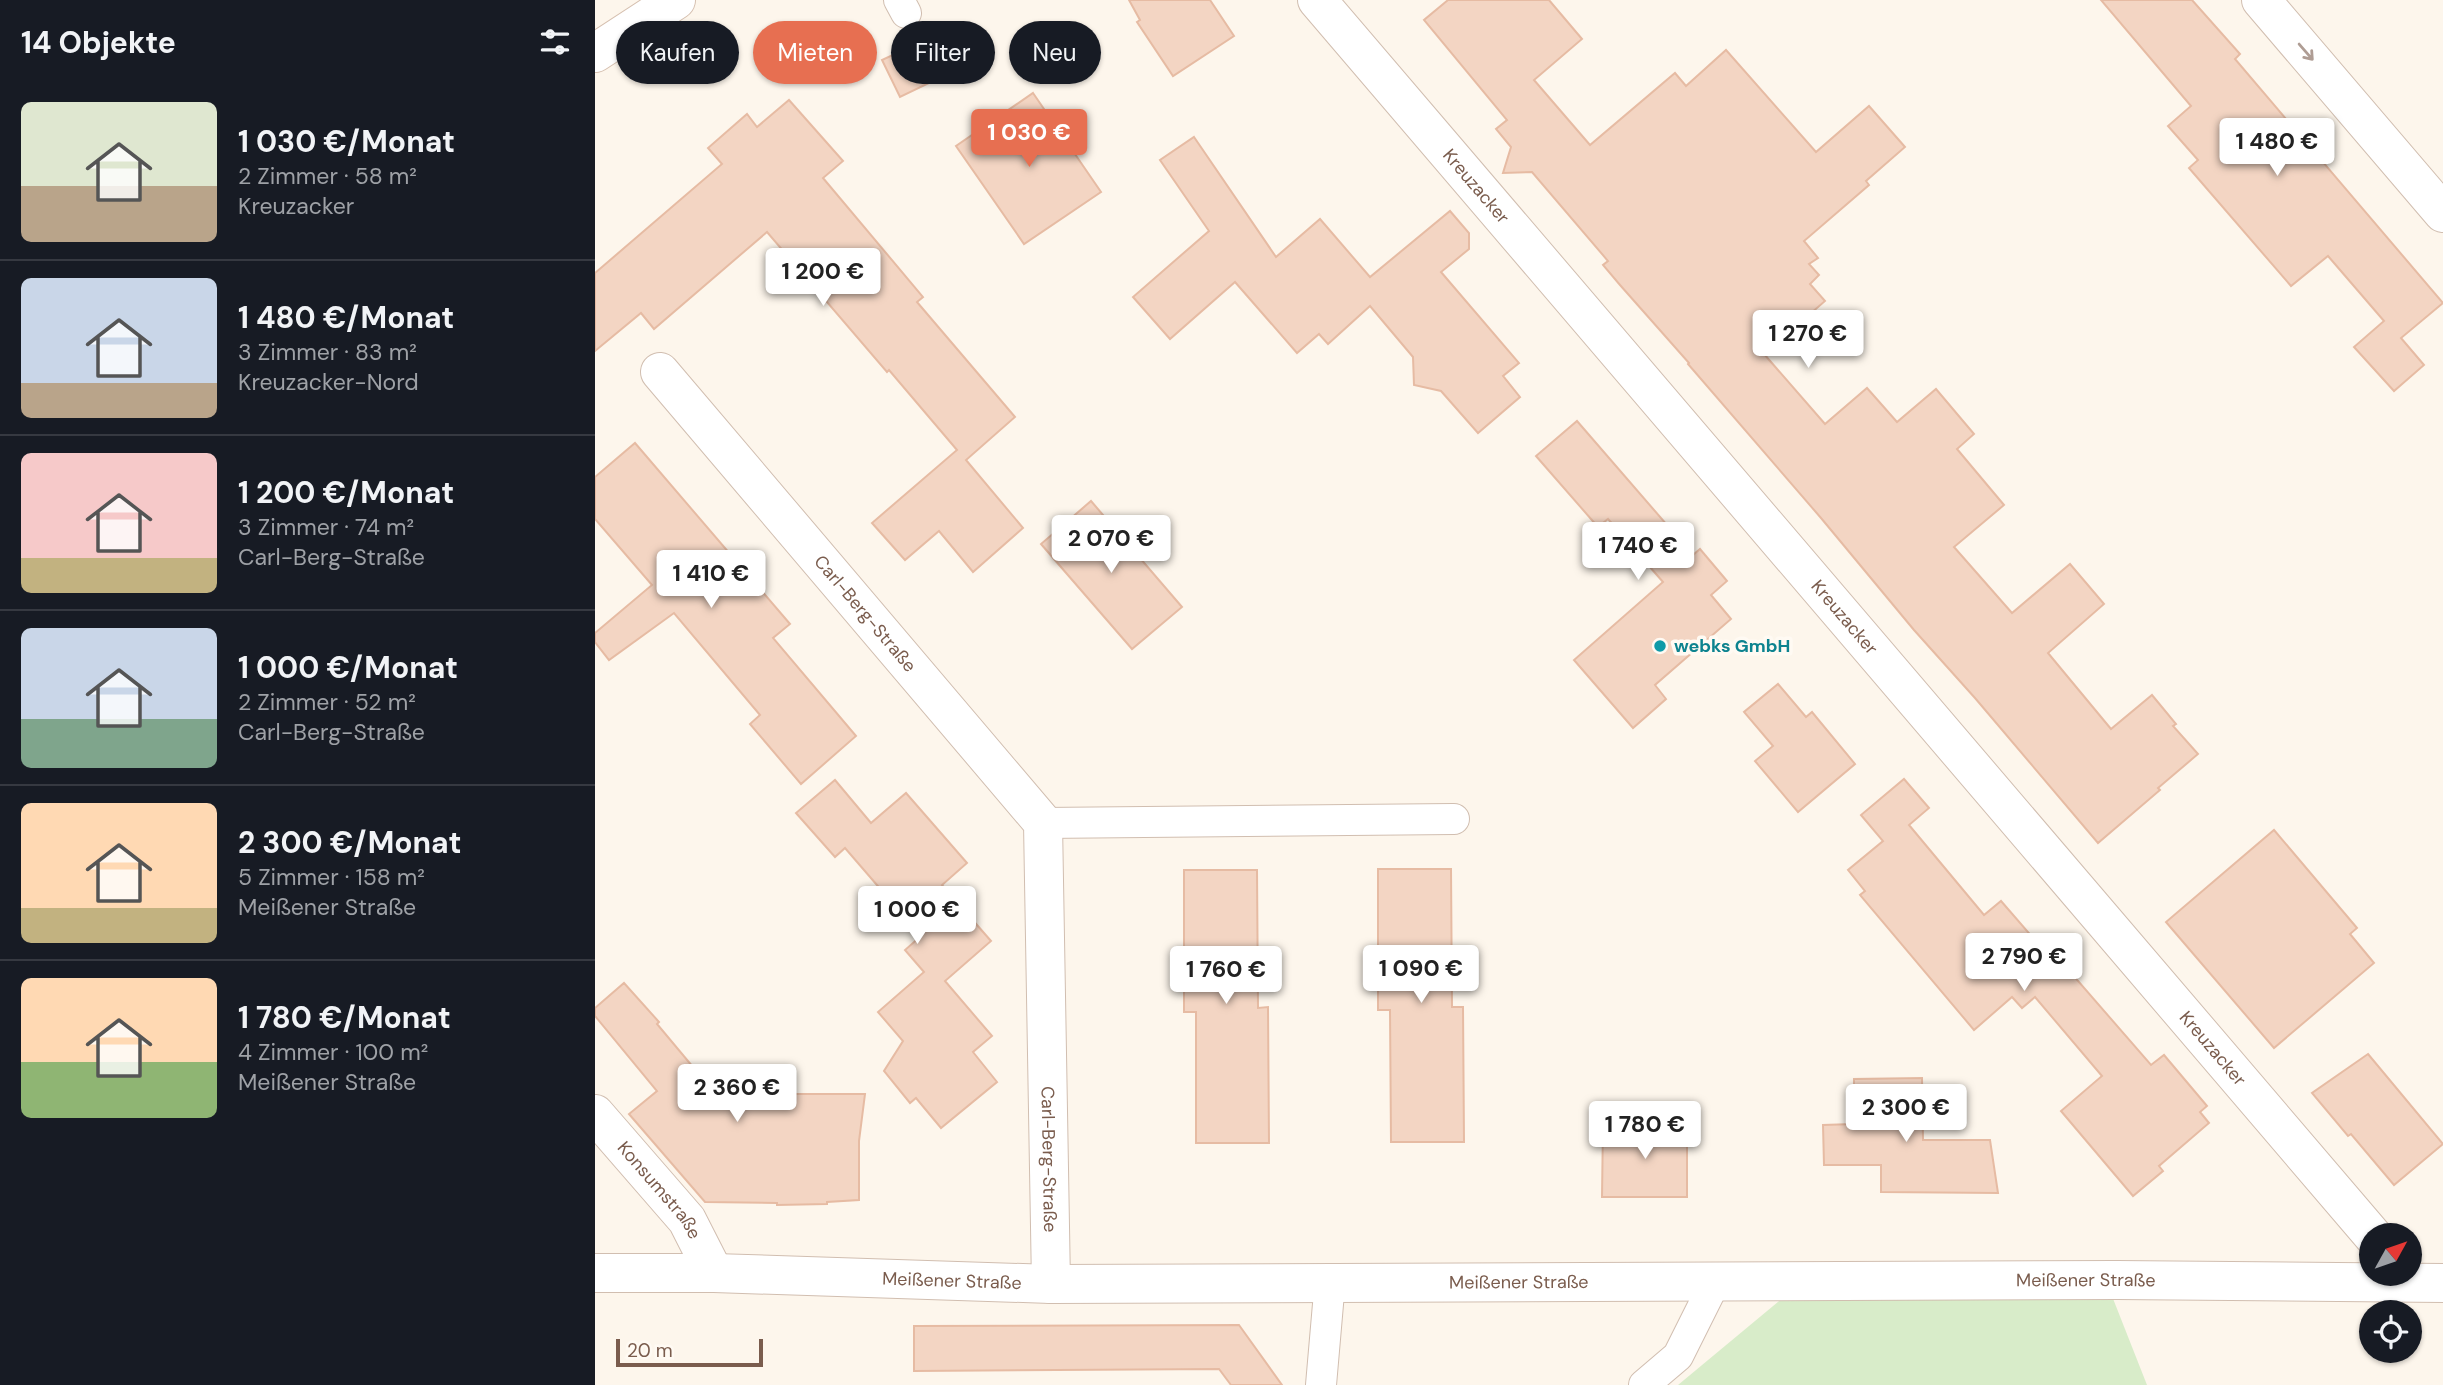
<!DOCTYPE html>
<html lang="de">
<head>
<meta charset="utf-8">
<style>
	:root { --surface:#171b24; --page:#20242c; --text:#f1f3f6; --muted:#9ea1a6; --line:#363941; --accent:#e76f51 }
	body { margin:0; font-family:"DM Sans",sans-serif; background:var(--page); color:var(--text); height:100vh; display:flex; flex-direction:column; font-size:26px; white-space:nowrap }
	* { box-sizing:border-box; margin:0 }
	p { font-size:23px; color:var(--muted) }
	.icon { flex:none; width:38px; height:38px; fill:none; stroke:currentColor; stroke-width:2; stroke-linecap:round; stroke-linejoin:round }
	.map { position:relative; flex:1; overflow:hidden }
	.drawer { display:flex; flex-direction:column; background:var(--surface); width:595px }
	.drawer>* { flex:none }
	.banner { position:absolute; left:21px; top:21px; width:665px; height:63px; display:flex; gap:14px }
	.needle { width:46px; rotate:50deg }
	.fabs { position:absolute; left:1764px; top:1223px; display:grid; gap:14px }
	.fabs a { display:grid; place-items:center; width:63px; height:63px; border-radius:50%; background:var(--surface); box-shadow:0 2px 5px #0004; font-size:35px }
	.scale { position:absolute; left:21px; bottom:18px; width:147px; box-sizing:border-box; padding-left:7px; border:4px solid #7a5c4d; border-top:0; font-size:19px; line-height:24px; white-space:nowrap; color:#7a5c4d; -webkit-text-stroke:5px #fffaf3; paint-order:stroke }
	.price { position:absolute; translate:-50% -60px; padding:0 16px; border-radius:7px; background:#fff; color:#222; font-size:23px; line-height:46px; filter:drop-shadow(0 2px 4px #0008) }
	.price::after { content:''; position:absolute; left:50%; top:42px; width:21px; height:16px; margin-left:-10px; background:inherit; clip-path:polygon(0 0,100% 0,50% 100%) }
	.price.current { background:var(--accent); color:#fff }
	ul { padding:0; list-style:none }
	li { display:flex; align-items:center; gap:21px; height:175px; padding:0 21px }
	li+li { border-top:2px solid var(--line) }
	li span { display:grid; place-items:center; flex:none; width:196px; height:140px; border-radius:10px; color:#555 }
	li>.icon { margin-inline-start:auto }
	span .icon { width:84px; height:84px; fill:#fffc; stroke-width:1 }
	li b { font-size:30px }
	h2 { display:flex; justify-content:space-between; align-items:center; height:84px; padding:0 21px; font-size:30px }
	.chip { padding:0 24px; border-radius:32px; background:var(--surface); box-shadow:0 2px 5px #0004; font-size:24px; line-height:63px }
	.chip.current { background:var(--accent); color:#fff }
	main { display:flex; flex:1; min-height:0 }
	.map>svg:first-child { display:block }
	.green { fill:#d8ecc9 }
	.building { fill:#f3d5c3; stroke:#e6bba3; stroke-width:2 }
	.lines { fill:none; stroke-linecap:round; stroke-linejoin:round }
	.service-casing { stroke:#d1beb0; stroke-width:32 }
	.minor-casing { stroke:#d1beb0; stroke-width:40 }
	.tertiary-casing { stroke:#d1beb0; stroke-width:40 }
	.secondary-casing { stroke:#d6c0b0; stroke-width:40 }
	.service { stroke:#fff; stroke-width:30 }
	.minor { stroke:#fff; stroke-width:38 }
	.tertiary { stroke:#fff; stroke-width:38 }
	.secondary { stroke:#fff; stroke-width:38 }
	.oneway { stroke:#af9d94 }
	.culture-dot { fill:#0f9aa8; stroke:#fffaf3; stroke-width:2.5 }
	.labels { text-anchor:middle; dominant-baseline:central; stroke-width:7; stroke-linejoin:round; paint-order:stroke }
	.street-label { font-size:18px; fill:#7a5c4d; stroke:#fffaf3 }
	.culture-label { font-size:18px; font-weight:bold; fill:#0d838f; stroke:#fffaf3; text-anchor:start }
</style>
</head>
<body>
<main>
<section class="drawer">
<h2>14 Objekte<svg class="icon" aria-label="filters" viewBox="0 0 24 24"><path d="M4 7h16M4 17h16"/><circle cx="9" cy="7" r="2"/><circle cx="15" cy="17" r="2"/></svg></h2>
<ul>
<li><span style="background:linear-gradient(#dfe7d0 60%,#b9a48a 0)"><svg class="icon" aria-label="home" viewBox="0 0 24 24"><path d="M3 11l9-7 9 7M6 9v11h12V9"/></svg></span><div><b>1 030 €/Monat</b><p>2 Zimmer · 58 m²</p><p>Kreuzacker</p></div></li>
<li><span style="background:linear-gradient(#c9d6e8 75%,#b9a48a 0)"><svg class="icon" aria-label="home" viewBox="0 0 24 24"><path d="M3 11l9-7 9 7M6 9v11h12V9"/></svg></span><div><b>1 480 €/Monat</b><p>3 Zimmer · 83 m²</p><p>Kreuzacker-Nord</p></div></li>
<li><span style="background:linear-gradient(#f6c9c9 75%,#c2b280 0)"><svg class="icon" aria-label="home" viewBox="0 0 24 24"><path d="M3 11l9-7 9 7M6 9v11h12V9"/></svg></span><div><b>1 200 €/Monat</b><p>3 Zimmer · 74 m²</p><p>Carl-Berg-Straße</p></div></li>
<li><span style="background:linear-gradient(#c9d6e8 65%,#7fa58c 0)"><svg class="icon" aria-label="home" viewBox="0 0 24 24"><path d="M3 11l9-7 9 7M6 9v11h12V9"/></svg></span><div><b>1 000 €/Monat</b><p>2 Zimmer · 52 m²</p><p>Carl-Berg-Straße</p></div></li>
<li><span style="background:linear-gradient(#ffd9b3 75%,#c2b280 0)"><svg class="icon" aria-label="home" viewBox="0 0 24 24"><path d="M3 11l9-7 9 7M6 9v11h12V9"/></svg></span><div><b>2 300 €/Monat</b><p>5 Zimmer · 158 m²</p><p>Meißener Straße</p></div></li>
<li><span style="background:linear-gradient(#ffd9b3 60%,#8fb573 0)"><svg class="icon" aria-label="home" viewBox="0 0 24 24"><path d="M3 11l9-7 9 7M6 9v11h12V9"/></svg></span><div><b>1 780 €/Monat</b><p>4 Zimmer · 100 m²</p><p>Meißener Straße</p></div></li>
</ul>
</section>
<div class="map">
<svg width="1848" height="1385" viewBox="0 0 1848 1385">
	<rect width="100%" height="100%" fill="#fdf6ec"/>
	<!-- green -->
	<polygon class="green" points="1515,1291 1552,1385 1083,1385 1190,1296"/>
	<!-- building -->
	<g class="building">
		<polygon points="534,0 615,0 639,36 578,76 542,22 545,20"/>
		<polygon points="853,0 954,0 987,39 939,80 995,145 1080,73 1091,86 1131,50 1221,152 1274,106 1310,147 1271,181 1274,185 1209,241 1223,258 1214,264 1224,275 1215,284 1230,301 1169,354 1230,424 1272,388 1302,422 1341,389 1379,434 1362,449 1409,505 1359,547 1417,613 1475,564 1509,604 1453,653 1516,729 1557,695 1581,724 1578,726 1603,754 1563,788 1565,790 1503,843 1380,698 1319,630 1226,518 1093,364 1094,363 1025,285 1008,265 1013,261 937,172 908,173 916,147 901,129 912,120 829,20"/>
		<polygon points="1506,0 1597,0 1645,54 1640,59 1848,303 1806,338 1829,365 1799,391 1759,347 1789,321 1733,256 1696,286 1594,168 1603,160 1573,126 1596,106"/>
		<polygon points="345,33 363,69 305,97 287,60"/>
		<polygon points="438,93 506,192 429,244 361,146"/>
		<polygon points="194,100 248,161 228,178 328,297 322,302 420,417 371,460 428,528 378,572 344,531 310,560 277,523 362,450 294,370 292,372 172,232 59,329 46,313 0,351 0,273 127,164 113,148 152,114 162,127"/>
		<polygon points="599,137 681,257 725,219 775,277 855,211 874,233 874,249 846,272 924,363 908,376 925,397 883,433 846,391 819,385 818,357 775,306 733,344 724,334 702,353 640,282 575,339 538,297 614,231 565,160"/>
		<polygon points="982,421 1098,555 1105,549 1132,581 1116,595 1136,619 1060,685 1071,699 1038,728 979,660 1068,582 1013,519 1003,527 941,456"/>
		<polygon points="40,443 195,624 178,638 261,736 206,784 155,724 165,715 79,613 14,660 0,642 0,633 57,585 0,519 0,477"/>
		<polygon points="496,501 587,607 537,649 446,544"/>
		<polygon points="1183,684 1211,717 1217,712 1260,764 1203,812 1160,761 1178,746 1149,712"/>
		<polygon points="1309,779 1334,808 1314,825 1389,915 1406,901 1446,947 1451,944 1556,1065 1569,1055 1612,1106 1605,1112 1614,1123 1564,1166 1568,1171 1538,1196 1466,1111 1507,1076 1440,997 1427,1008 1417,997 1379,1030 1265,895 1270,891 1253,870 1288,841 1266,815"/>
		<polygon points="240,780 276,823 311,793 372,863 347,885 396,941 350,981 397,1036 378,1052 402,1082 346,1128 321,1098 315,1103 289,1071 308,1041 283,1012 329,972 310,950 326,936 250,848 240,857 201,813"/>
		<polygon points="1679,830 1762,928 1755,934 1779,963 1679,1048 1571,922"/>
		<polygon points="783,869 856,869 857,1007 868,1007 869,1142 796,1142 795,1010 783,1010"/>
		<polygon points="589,870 662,870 663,1008 673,1007 674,1143 601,1143 601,1012 589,1012"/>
		<polygon points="29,983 64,1022 62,1024 113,1085 155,1087 155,1091 166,1091 166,1094 270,1094 264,1141 264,1200 232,1202 232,1204 182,1205 182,1203 110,1202 34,1114 62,1091 0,1016 0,1008"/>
		<polygon points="1773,1054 1848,1144 1799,1185 1756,1134 1753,1136 1717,1093"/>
		<polygon points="1327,1078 1328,1140 1395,1140 1403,1193 1286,1192 1286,1165 1229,1165 1228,1125 1259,1124 1259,1079"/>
		<polygon points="1008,1125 1092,1125 1092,1197 1007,1197"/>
		<polygon points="644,1325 687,1385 636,1385 624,1369 319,1371 319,1326"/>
	</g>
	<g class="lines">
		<defs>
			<g id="service">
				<polyline points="304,0 311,13"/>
				<polyline points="448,823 859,819"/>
				<polyline points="726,1385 735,1281"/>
				<polyline points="1049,1385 1083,1356 1121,1280"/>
			</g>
			<g id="minor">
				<path id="s1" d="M 722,0 L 1778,1236"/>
				<polyline points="1666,0 1848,213"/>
				<path id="s2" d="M 65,372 L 448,823 L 456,1284"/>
				<path id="s3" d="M 0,1114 L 92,1220 L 119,1273"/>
			</g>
			<g id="tertiary">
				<path id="s4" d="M 0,1273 L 119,1273 L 456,1284 L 1522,1280 L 1848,1283"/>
			</g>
			<polyline id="secondary" points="0,53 81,0"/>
		</defs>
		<!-- service casing -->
		<use href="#service" class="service-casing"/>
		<!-- minor casing -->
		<use href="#minor" class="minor-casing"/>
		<!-- tertiary casing -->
		<use href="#tertiary" class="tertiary-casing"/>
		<!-- secondary casing -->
		<use href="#secondary" class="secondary-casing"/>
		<!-- service -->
		<use href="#service" class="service"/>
		<!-- minor -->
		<use href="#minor" class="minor"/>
		<!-- tertiary -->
		<use href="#tertiary" class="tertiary"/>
		<!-- secondary -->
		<use href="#secondary" class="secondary"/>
	</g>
	<!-- one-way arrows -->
	<defs><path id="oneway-shaft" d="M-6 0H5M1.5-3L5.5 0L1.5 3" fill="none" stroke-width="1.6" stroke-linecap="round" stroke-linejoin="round" transform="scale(1.75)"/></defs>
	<use class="oneway" href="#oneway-shaft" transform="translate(1711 52) rotate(49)"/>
	<!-- markers -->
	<circle class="culture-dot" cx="1065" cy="646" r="7"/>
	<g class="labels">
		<!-- street labels -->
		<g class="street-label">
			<text stroke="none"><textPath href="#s1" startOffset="245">Kreuzacker</textPath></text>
			<text stroke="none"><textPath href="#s2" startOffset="317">Carl-Berg-Straße</textPath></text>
			<text stroke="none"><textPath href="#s1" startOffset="812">Kreuzacker</textPath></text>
			<text stroke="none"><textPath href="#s1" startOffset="1379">Kreuzacker</textPath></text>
			<text stroke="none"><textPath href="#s2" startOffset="928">Carl-Berg-Straße</textPath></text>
			<text stroke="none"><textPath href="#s3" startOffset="100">Konsumstraße</textPath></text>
			<text stroke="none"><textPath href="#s4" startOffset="1491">Meißener Straße</textPath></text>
			<text stroke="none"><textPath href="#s4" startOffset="357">Meißener Straße</textPath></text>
			<text stroke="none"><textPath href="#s4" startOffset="924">Meißener Straße</textPath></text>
		</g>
		<!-- culture labels -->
		<g class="culture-label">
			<text x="1079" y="646">webks GmbH</text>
		</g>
	</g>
</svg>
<div class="fabs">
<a><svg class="needle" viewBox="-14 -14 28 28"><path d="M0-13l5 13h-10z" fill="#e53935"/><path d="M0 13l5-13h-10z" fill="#9ea1a6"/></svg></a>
<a><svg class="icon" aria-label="locate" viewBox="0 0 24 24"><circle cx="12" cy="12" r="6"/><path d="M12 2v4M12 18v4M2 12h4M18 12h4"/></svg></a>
</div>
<div class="scale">20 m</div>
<b class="price current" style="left:434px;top:169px">1 030 €</b>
<b class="price" style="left:1682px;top:178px">1 480 €</b>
<b class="price" style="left:228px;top:308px">1 200 €</b>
<b class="price" style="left:1213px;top:370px">1 270 €</b>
<b class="price" style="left:516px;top:575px">2 070 €</b>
<b class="price" style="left:1043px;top:582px">1 740 €</b>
<b class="price" style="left:116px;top:610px">1 410 €</b>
<b class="price" style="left:322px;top:946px">1 000 €</b>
<b class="price" style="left:1429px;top:993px">2 790 €</b>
<b class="price" style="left:826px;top:1005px">1 090 €</b>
<b class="price" style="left:631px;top:1006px">1 760 €</b>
<b class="price" style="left:142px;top:1124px">2 360 €</b>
<b class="price" style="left:1311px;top:1144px">2 300 €</b>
<b class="price" style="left:1050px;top:1161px">1 780 €</b>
<div class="banner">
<a class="chip">Kaufen</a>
<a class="chip current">Mieten</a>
<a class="chip">Filter</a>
<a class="chip">Neu</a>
</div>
</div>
</main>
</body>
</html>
